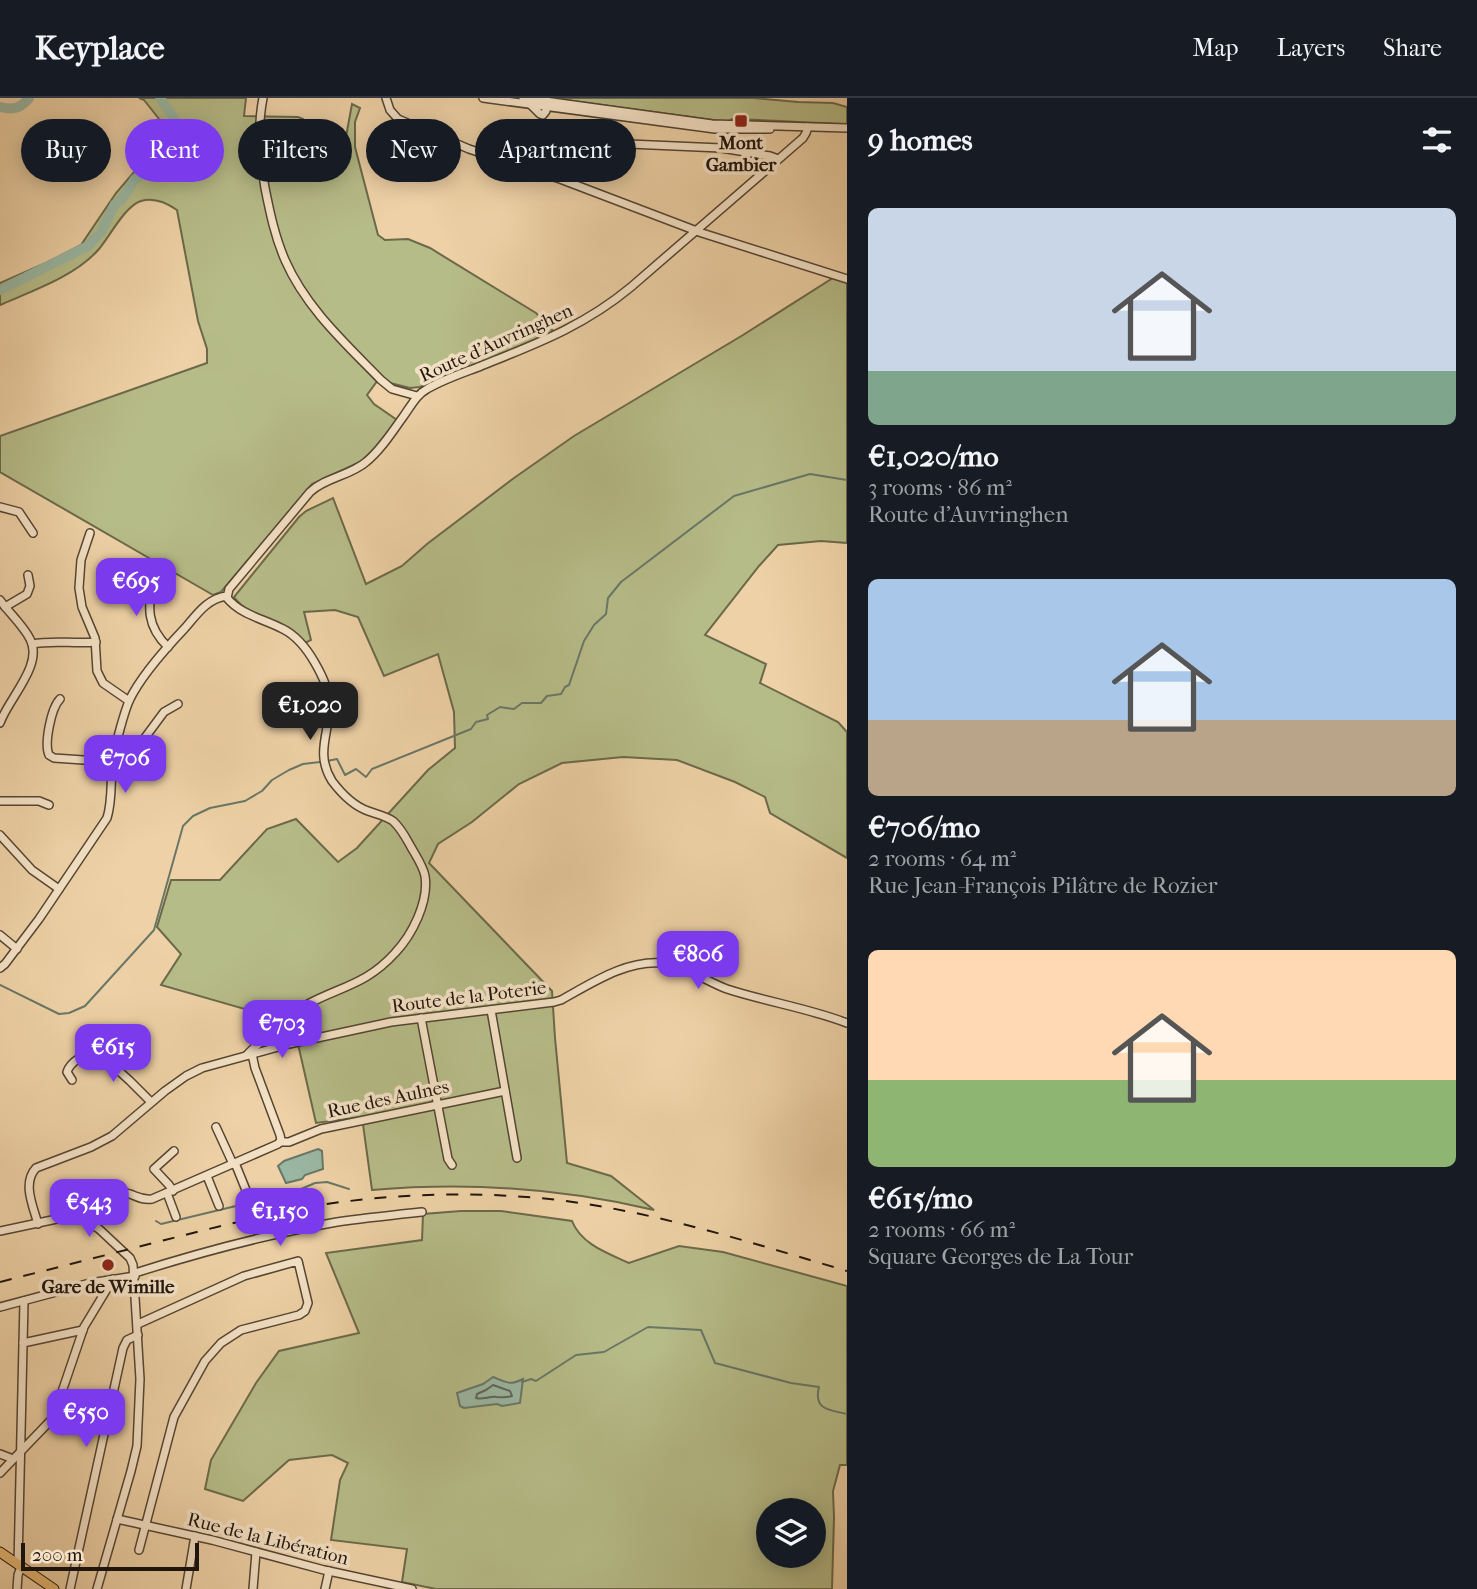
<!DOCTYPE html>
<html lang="en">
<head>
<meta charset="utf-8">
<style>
	:root { --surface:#171b24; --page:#20242c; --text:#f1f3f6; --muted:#9ea1a6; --line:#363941; --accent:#7c3aed }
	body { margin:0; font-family:"IM FELL French Canon",serif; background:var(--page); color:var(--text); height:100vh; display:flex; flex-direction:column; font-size:26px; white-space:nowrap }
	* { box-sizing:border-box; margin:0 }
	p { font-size:23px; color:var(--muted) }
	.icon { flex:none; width:38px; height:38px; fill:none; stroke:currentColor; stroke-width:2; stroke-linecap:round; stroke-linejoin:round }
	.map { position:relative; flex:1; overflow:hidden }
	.details { display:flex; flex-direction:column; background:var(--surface); width:630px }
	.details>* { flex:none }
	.top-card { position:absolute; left:21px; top:21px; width:665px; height:63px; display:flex; gap:14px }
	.buttons { position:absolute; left:756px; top:1400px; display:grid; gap:14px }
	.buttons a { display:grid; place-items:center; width:70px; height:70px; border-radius:50%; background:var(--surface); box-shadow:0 4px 18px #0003; font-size:35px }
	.scale { position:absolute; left:21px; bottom:18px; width:178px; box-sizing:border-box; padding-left:7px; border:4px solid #20160d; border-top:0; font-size:19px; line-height:24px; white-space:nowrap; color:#20160d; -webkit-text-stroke:5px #f4e1c5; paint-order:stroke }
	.price { position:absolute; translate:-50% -60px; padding:0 16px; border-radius:14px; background:var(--accent); color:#fff; font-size:23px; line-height:46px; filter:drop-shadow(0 2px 4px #0008) }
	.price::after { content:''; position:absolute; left:50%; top:42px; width:21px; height:16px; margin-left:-10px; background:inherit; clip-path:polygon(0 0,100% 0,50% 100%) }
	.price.current { background:#222; color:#fff }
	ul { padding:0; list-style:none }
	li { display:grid; align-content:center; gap:14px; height:371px; padding:0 21px }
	li span { display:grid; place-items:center; height:217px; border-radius:10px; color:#555 }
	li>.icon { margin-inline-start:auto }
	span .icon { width:126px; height:126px; fill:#fffc; stroke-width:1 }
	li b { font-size:30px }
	h2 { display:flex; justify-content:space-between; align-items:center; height:84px; padding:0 21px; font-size:30px }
	.pill { padding:0 24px; border-radius:32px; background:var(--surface); box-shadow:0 4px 18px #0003; font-size:24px; line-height:63px }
	.pill.current { background:var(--accent); color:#fff }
	header { display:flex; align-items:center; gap:42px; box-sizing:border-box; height:98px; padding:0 35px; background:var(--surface); border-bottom:2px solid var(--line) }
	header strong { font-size:33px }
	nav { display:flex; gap:38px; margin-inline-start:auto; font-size:24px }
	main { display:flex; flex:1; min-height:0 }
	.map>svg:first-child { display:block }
	.green { fill:#b6bc88; stroke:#6b694a; stroke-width:2; fill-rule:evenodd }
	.water { fill:#9ab7a3; stroke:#697767; stroke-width:2 }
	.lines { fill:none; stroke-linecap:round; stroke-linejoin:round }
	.shore { stroke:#5d6658; stroke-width:2 }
	.stream { stroke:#697767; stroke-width:2 }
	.river { stroke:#9ab7a3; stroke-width:10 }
	.minor-casing { stroke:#544533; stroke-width:10 }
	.major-casing { stroke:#20160d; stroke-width:11 }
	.minor { stroke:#f4e1c5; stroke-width:7 }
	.major { stroke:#e7b873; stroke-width:9 }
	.rail { stroke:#20160d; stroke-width:2; stroke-dasharray:12 12; stroke-linecap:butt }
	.poi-dot { fill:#8f2418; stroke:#f4e1c5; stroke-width:2.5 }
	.labels { text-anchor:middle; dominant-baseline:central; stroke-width:7; stroke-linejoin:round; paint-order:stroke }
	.poi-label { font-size:19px; font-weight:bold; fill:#20160d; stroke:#f4e1c5 }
	.street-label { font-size:19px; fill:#20160d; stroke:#f4e1c5 }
</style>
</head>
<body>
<header>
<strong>Keyplace</strong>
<nav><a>Map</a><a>Layers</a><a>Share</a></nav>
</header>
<main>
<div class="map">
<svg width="847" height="1491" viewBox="0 0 847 1491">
	<rect width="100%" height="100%" fill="#eed1a6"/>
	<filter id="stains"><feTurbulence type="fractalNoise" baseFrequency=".00286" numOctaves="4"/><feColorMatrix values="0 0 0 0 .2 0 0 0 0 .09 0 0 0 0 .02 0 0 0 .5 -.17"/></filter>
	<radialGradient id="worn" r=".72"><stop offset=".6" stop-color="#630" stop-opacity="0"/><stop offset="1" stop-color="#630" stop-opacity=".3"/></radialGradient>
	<!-- green -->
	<g class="green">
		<path d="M 139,0 L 246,0 L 244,18 L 298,19 L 303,21 L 304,57 L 342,60 L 352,6 L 360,10 L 355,24 L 355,49 L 378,137 L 385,142 L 408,141 L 430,150 L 536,215 L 554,234 L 531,245 L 420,289 L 410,290 L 378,282 L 367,297 L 374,306 L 397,322 L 374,351 L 362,363 L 312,386 L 221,494 L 213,497 L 0,374 L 0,338 L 207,265 L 207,251 L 198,223 L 177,112 C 167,105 154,99 141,103 C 125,108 110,138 99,151 C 76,178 32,193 0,207 L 0,185 L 48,164 L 81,147 L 116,95 L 134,74 L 175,56 L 174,40 L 144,2 Z"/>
		<path d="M 551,0 L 753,0 L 798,4 L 833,5 L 847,9 L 847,26 C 809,25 770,22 732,21 L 728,24 Z"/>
		<path d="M 836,178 L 847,181 L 847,445 L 821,443 L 778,447 L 759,468 L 705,537 L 766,566 L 760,585 L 838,624 L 847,634 L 847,760 L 770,715 L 765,699 L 735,684 L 677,662 L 623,659 L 562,665 L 519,686 L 472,724 L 438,746 L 429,765 L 552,893 L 555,940 L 567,1065 L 611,1078 L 654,1112 C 562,1090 466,1084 372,1092 L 362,1019 L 316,1025 L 298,946 L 305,945 L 297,911 L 283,922 L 161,887 L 181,856 L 157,829 L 171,782 L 220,782 L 267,731 L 296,721 L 338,764 L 357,750 L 428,672 L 455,650 L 454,614 L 438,556 L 384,578 L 358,519 L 335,512 L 304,514 L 311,542 L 305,545 C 287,521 251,523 234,499 L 299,419 L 306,413 L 333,400 L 366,486 L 402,468 L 427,446 L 514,380 L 574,338 L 743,237 Z"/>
		<path d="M 461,1113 L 501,1113 L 572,1123 C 581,1146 607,1155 629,1165 L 679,1148 L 723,1154 L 847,1188 L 847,1367 L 840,1367 L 833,1393 L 834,1419 L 832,1491 L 436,1491 L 402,1484 L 407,1451 L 331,1442 L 340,1382 L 348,1365 L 332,1357 L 289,1362 L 243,1403 L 205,1391 L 211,1362 L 256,1285 L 279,1253 L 359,1235 L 326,1155 L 422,1142 L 423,1116 ZM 768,1412 L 814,1412 L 814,1458 L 768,1458 Z"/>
	</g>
	<!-- water -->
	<g class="water">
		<polygon points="318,1051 322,1053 323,1071 305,1077 302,1081 286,1085 278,1068 284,1063"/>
		<path d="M 493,1279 C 506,1284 509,1288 523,1281 L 520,1305 L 502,1308 L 497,1306 L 464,1310 L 460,1308 L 457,1295 L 483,1286 Z"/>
	</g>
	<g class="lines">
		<!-- shore -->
		<path class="shore" d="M 493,1287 L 510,1293 L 512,1298 C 505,1300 503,1299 497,1299 C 489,1298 483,1302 476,1300 L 477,1296 L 486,1292 Z"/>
		<!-- stream -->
		<g class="stream">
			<polyline points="327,663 337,661 345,677 356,671 366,679 372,671 471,631 476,624 488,621 487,617 500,609 514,611 522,605 541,605 547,598 561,596 565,589 569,587 584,543 594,527 606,516 608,500 621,484 734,398 810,376 847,382"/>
			<polyline points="0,887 59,916 69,915 85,908 154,832 183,728 193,718 210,710 245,703 262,693 272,682 289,672 303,666 320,664"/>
			<polyline points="156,1123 161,1126 236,1108 246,1104 265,1105 299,1092 315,1085 327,1084 349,1091"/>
			<path d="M 522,1284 L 531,1281 L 536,1283 L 576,1257 L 604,1254 L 648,1229 L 701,1232 L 715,1265 L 791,1285 L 819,1289 C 813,1312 830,1312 847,1316"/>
		</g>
		<!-- river -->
		<g class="river">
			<path d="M 0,9 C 13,12 20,11 29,0"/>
			<path d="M 0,192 L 88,148 L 101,134 L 115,106 L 122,101 L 135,81 L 157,70 L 174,72 L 186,66 L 195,46 C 189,37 182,32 176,24 C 171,16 166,8 160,0"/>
		</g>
		<defs>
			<g id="minor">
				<path d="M 263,0 C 257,30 260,60 265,90 C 270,115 275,139 285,162 C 306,210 345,245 381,282 L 392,291 L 417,298"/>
				<polyline points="386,0 390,12 398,21 469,51 560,81 702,135 847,181"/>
				<polyline points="483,0 715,31 770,31"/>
				<polyline points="523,0 712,26 847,30"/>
				<polyline points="531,7 540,16 543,17 546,13 546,4"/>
				<polyline points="545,76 548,71 573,47 583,44 721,50 770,58 778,61"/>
				<polyline points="0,409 19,414 33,435"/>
				<polyline points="90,435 81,462 79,490 82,509 95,540 97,573 103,585 129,603"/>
				<path d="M 153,476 C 149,506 144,526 168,549"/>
				<path d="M 0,502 C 9,515 23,527 30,541 C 44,567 8,601 0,625"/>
				<polyline points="5,509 27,496 30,488 28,477"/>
				<path d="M 32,546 C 53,542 74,546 96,544"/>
				<path d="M 60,601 C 51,610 44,646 49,657 L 54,660 L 113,664"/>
				<polyline points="118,642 135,646 141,645 164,614 178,606"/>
				<polyline points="0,703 39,703 49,707"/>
				<polyline points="0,737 32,772 59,791"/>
				<polyline points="0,837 17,851"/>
				<path d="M 0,870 L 5,866 L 39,821 L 107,720 C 113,701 110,680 113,661 C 116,645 123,618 129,603 C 140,579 167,549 185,530 C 197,516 208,500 227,498"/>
				<polyline points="491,912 517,1060"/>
				<polyline points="421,920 448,1061 452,1067"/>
				<path d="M 247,957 C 254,948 264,943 272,936 C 284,925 293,913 308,906 C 342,888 367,886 395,855 C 412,837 429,804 425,778 C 423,768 416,758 411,749 C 406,740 401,730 393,723 C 386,718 376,716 368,713 C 354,708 341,695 332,683 C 314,654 331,633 329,605 C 329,591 322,577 315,565 C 307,551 297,538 283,531 C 264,521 241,517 227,500 L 229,491 L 310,394 C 326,379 350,378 366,364 C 381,352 392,334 403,319 C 411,308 416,297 427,291 C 444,281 463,275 481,268 C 538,245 584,228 631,189 L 803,40 L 806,35 L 808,29"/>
				<path d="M 72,982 L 67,974 C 70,964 86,954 97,953 L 130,983 L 151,1004"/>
				<polyline points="216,1029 233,1066"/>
				<polyline points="280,1044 289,1044 321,1031 505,993"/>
				<polyline points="235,1065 248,1097"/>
				<polyline points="207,1078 219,1108"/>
				<polyline points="173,1093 169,1087 154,1071 174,1053"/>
				<polyline points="167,1095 176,1119"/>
				<path d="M 38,1126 C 33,1108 22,1085 36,1070 L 91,1049 L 112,1038 L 165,993 L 186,978 L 202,970 L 289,946 L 391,924 L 554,904 L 561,902 C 592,885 626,862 662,865 C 683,866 707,884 727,891 C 767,904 808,910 847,925"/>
				<path d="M 94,1126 C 100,1113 111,1088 130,1096 C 138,1099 142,1102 152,1101 L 278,1046 L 281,1042 L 280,1037 L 255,970 L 252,956"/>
				<polyline points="0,1133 66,1119 82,1120 99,1131 130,1160 133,1167 140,1281 137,1348 131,1373 97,1491"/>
				<path d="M 135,1175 C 201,1154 269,1136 337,1124 C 365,1120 394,1117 422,1114"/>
				<polyline points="0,1209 90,1185 135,1178"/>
				<polyline points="138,1226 244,1178 298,1163 308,1205 305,1213 299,1217 241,1232 221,1245 205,1263 174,1319 139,1452"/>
				<polyline points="23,1245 83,1232"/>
				<polyline points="0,1356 13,1361"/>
				<polyline points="0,1375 53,1320 84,1229 113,1181"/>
				<polyline points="117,1421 212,1442 324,1472 412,1491"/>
				<polyline points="18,1467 24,1203"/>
				<polyline points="17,1491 18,1477 21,1469"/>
				<polyline points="70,1491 123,1250 127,1242 138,1237"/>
				<polyline points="186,1491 195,1438"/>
				<polyline points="253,1491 256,1454"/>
				<polyline points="325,1491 329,1473"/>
			</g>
			<polyline id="major" points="0,1454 54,1491"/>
		</defs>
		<!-- minor casing -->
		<use href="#minor" class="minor-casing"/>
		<!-- major casing -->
		<use href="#major" class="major-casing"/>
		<!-- minor -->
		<use href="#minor" class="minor"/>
		<!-- major -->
		<use href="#major" class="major"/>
		<!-- rail -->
		<path class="rail" d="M 0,1184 C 55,1170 110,1156 165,1142 C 216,1129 268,1116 320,1107 C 399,1095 479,1093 558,1102 C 657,1114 752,1145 847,1173"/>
	</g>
	<!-- markers -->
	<g class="poi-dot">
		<rect x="734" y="16" width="14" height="14" rx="3.5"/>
		<circle cx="108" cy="1167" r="7"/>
	</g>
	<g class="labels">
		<!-- poi labels -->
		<g class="poi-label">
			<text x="741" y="45">Mont<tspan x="741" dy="22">Gambier</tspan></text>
			<text x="108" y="1189">Gare de Wimille</text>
		</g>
		<!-- street labels -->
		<g class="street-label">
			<text transform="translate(496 245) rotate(-24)">Route d'Auvringhen</text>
			<text transform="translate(469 899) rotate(-7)">Route de la Poterie</text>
			<text transform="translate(388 1001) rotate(-12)">Rue des Aulnes</text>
			<text transform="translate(268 1441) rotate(14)">Rue de la Libération</text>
		</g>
	</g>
	<rect width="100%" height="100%" filter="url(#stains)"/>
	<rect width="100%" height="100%" fill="url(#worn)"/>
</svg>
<div class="buttons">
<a><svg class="icon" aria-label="layers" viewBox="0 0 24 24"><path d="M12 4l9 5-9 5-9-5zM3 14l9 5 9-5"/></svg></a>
</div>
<div class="scale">200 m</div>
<b class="price" style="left:136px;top:520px">€695</b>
<b class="price current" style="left:310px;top:644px">€1,020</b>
<b class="price" style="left:125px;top:697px">€706</b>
<b class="price" style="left:698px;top:893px">€806</b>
<b class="price" style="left:282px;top:962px">€703</b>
<b class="price" style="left:113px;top:986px">€615</b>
<b class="price" style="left:89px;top:1141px">€543</b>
<b class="price" style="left:280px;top:1150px">€1,150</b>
<b class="price" style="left:86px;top:1351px">€550</b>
<div class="top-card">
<a class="pill">Buy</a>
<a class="pill current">Rent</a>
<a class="pill">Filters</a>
<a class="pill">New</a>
<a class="pill">Apartment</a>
</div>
</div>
<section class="details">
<h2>9 homes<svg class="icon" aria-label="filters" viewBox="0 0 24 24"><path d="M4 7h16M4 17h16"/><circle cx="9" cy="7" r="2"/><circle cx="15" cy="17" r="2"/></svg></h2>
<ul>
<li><span style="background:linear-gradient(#c9d6e8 75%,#7fa58c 0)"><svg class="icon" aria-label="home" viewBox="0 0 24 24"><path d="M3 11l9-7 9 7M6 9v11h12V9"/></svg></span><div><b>€1,020/mo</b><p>3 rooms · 86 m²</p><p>Route d'Auvringhen</p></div></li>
<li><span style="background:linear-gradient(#a9c7e8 65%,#b9a48a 0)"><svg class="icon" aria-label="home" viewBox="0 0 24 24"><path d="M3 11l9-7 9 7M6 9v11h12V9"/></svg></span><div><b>€706/mo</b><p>2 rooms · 64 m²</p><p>Rue Jean-François Pilâtre de Rozier</p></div></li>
<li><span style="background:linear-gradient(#ffd9b3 60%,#8fb573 0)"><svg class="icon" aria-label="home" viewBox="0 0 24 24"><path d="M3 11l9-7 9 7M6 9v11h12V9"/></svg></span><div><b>€615/mo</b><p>2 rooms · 66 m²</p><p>Square Georges de La Tour</p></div></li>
</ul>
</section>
</main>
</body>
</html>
